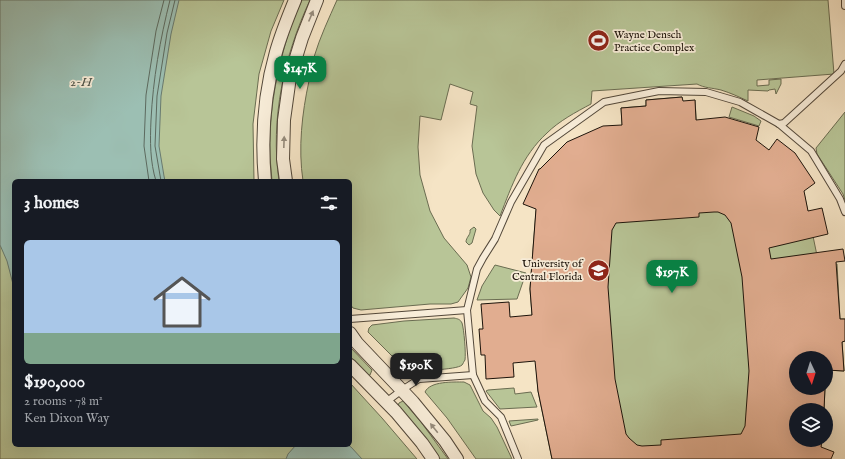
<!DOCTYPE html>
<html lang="en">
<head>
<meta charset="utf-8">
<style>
	:root { --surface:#171b24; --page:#20242c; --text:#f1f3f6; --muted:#9ea1a6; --line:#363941; --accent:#0b8043 }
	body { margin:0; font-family:"IM FELL English",serif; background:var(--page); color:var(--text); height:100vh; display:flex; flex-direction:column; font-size:15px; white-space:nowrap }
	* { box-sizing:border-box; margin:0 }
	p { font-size:13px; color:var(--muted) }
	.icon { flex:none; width:22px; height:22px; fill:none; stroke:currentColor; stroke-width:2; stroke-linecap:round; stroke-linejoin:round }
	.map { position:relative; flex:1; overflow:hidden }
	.panel { position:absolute; left:12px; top:179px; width:340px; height:268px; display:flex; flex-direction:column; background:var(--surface); border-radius:6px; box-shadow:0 4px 16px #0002 }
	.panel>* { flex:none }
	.needle { width:26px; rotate:176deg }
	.fabs { position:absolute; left:789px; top:351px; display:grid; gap:8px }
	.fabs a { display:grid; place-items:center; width:44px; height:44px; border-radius:50%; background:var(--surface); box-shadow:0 4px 16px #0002; font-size:20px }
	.price { position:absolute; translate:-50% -34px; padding:0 9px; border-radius:8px; background:var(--accent); color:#fff; font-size:13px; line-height:26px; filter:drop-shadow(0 1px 2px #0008) }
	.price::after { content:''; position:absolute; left:50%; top:24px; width:12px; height:9px; margin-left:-6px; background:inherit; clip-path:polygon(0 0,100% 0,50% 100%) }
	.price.current { background:#222; color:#fff }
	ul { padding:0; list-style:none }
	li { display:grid; align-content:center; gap:8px; height:212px; padding:0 12px }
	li+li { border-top:1px solid var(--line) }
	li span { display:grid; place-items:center; height:124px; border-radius:6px; color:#555 }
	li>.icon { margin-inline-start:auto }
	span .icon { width:72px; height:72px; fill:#fffc; stroke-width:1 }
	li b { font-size:17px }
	h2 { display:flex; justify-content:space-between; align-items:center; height:48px; padding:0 12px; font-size:17px }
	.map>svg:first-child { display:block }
	.green { fill:#b8c597; stroke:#6a6c51 }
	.water { fill:#9cbfb3; stroke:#697b70 }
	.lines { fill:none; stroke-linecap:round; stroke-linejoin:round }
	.shore { stroke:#5c6a5f; stroke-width:1 }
	.building { fill:#e1ad90; stroke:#1d140b; fill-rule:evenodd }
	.lane-casing { stroke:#53483a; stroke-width:8 }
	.street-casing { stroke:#53483a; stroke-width:14 }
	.lane { stroke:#f8edd9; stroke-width:6 }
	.street { stroke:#f8edd9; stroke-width:12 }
	.oneway { fill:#958b7c }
	.labels { text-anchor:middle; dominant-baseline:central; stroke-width:3.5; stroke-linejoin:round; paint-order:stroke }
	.poi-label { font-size:11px; fill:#1d140b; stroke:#f8edd9; text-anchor:start }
	.water-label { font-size:12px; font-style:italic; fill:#495046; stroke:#f8edd9 }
</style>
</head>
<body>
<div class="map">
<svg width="845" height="459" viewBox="0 0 845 459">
	<rect width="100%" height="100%" fill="#f5e4c5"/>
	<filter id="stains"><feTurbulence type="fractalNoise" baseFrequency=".005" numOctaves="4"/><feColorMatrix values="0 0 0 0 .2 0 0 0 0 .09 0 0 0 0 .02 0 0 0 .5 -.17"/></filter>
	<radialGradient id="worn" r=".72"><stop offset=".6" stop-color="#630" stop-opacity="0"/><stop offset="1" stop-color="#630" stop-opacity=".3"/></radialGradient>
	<!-- green -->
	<g class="green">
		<polygon points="0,0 284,0 271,31 259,74 253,124 254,181 14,181 14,445 350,445 350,383 382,418 417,459 0,459"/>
		<path d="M 302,0 L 310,0 C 284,56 270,119 279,181 L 272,181 C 271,173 271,165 270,157 C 269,118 274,83 285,45 C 289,30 295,14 302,0 Z"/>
		<path d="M 337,0 L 828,0 L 834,74 L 757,80 L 757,86 L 769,85 L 769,80 L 781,79 L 781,84 L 776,94 L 775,89 L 769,90 L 768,91 L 748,90 L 748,101 C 739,97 731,93 721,90 C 713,88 704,88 697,84 L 592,91 L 591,104 C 576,112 559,121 547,133 C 522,156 512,185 500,216 L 494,210 L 483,193 L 476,174 L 472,146 L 477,106 L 470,104 L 473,92 L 450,84 L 441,120 L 420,116 L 418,147 L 420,175 L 430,211 L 444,238 L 467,265 L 471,277 L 468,288 L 458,302 L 451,304 L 430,304 L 361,310 L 353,308 L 350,304 L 350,181 L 303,181 C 298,148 302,113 309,81 C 310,73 311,64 314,57 C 320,37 329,18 337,0 Z"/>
		<polygon points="682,97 683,103 695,100 697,133 804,193 819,265 837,264 840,319 845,319 845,341 842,342 844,371 827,370 826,376 826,358 796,358 796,388 825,388 824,410 796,410 796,440 822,440 821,446 816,459 552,459 538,391 530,289 536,211 550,179 623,138 621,108 646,106 646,100"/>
		<polygon points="732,107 754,116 761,121 759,126 729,117"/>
		<polygon points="845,112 845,200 843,194 817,154 816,148"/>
		<path d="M 474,227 L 476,229 L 472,243 L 469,245 L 466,242 C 466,237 471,235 470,230 Z"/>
		<polygon points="495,265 526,273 517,299 477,300 482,286"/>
		<path d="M 454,318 C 458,319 460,319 462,323 C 464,329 466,353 465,360 C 464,361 463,364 462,365 C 457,370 416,371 407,371 L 368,332 L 369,328 L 372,325 L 404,321 Z"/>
		<polygon points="350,347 372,370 370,375 368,375 357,365 350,356"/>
		<path d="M 464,382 L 470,385 L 483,411 L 491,418 L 497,427 L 512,459 L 476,459 L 447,418 L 425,392 C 430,381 453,382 464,382 Z"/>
		<polygon points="514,388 515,394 531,392 537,407 500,409 486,391 488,390"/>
		<polygon points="403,401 421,422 448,459 440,459 421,433 398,406 399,403"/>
		<polygon points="538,419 538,420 511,426 509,421"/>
	</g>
	<!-- water -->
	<g class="water">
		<polygon points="0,0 179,0 171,34 161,96 159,146 164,176 165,181 14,181 14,288 7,261 0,245"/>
		<polygon points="296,445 348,445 351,447 362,459 286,459 288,454"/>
	</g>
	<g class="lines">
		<!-- shore -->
		<g class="shore">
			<polyline points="149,181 144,146 146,95 156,31 164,0"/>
			<path d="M 156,181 C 150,162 150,141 151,120 C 153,79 160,40 170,0"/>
			<polyline points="161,181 155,146 157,96 167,33 175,0"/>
		</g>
	</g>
	<!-- building -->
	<path class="building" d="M 682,97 L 683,101 L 695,100 L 696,120 L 725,117 L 759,127 L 756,140 L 769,150 L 777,139 L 795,153 L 815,183 L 804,191 L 808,211 L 822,208 L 828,234 L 769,248 L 771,259 L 843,249 L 845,261 L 836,262 L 840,319 L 845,319 L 845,341 L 842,342 L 844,371 L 826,370 L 826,358 L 796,358 L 796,388 L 825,388 L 824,410 L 796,410 L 796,440 L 822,440 L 821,447 L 834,452 L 831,459 L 552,459 L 538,391 L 535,361 L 513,363 L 514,377 L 486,379 L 485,355 L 481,355 L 479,329 L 483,329 L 481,304 L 509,302 L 510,317 L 532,315 L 530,289 L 536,209 L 523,204 L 539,169 L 540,169 L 567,142 L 603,126 L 622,125 L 621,108 L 646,106 L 646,100 ZM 714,212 L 718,212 L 725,215 L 731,223 L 742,277 L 749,371 L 745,426 L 741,434 L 661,440 L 661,445 L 642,446 L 637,445 L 629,438 L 626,434 L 615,379 L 608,287 L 612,230 L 616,223 L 699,217 L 699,213 Z"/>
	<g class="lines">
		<defs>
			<g id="lane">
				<polyline points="845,0 845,6"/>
				<polyline points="779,124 784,123 841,71 845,64"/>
				<polyline points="350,319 467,310"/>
				<polyline points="386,402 402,390 419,379 473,375"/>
				<polyline points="518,459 501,417 485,401 473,375 467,310 477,269 483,258 495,239 511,202 544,145 604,102 659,91 706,92 740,102 779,124 811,151 840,199 845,212"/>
			</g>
			<g id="street">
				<path d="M 265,181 C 261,138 264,94 276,52 C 281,34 288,17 295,0"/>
				<polyline points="286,181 283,159 284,120 290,77 302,38 317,0"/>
				<polyline points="350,333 357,343 413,402 445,441 457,459"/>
				<polyline points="350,365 396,412 422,443 433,459"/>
			</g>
		</defs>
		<!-- lane casing -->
		<use href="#lane" class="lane-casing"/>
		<!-- street casing -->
		<use href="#street" class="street-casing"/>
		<!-- lane -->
		<use href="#lane" class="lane"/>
		<!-- street -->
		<use href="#street" class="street"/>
	</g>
	<!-- one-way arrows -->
	<defs><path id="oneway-solid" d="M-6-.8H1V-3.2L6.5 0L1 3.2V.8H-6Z"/></defs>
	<g class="oneway">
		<use href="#oneway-solid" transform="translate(311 16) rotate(-67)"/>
		<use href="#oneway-solid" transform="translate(284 142) rotate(-88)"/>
		<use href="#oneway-solid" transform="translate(434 428) rotate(-129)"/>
	</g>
	<!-- icons -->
	<defs>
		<symbol id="stadium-disc" viewBox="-11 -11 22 22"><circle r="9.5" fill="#8f2418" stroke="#f8edd9"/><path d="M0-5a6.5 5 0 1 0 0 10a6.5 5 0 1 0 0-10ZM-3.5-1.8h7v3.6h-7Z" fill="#fff"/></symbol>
		<symbol id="university-disc" viewBox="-11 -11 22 22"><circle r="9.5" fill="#8f2418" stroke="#f8edd9"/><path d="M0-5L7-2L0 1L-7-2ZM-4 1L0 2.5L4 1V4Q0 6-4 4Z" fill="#fff"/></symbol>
	</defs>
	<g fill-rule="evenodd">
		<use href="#stadium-disc" x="586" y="28" width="25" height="25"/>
		<use href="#university-disc" x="586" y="258" width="25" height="25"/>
	</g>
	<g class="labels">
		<!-- poi labels -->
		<g class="poi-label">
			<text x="614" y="35">Wayne Densch<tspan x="614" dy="13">Practice Complex</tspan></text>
			<text x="582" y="264" text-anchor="end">University of<tspan x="582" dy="13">Central Florida</tspan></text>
		</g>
		<!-- water labels -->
		<g class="water-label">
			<text x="81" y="82">2-H</text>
		</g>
	</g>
	<rect width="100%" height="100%" filter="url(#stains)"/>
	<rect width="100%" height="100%" fill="url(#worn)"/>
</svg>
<div class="fabs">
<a><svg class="needle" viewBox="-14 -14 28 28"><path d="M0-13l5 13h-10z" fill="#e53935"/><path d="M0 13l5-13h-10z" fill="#9ea1a6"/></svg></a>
<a><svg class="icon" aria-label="layers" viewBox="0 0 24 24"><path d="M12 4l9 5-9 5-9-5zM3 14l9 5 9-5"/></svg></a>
</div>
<b class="price" style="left:300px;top:90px">$147K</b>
<b class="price" style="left:672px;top:294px">$197K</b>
<b class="price current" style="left:416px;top:387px">$190K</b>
<section class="panel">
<h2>3 homes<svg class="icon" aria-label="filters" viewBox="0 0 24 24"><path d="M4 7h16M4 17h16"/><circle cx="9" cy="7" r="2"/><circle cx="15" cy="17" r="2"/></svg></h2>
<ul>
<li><span style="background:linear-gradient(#a9c7e8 75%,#7fa58c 0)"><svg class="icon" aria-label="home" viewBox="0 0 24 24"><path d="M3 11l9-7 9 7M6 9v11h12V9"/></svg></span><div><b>$190,000</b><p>2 rooms · 78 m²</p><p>Ken Dixon Way</p></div></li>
</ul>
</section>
</div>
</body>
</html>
